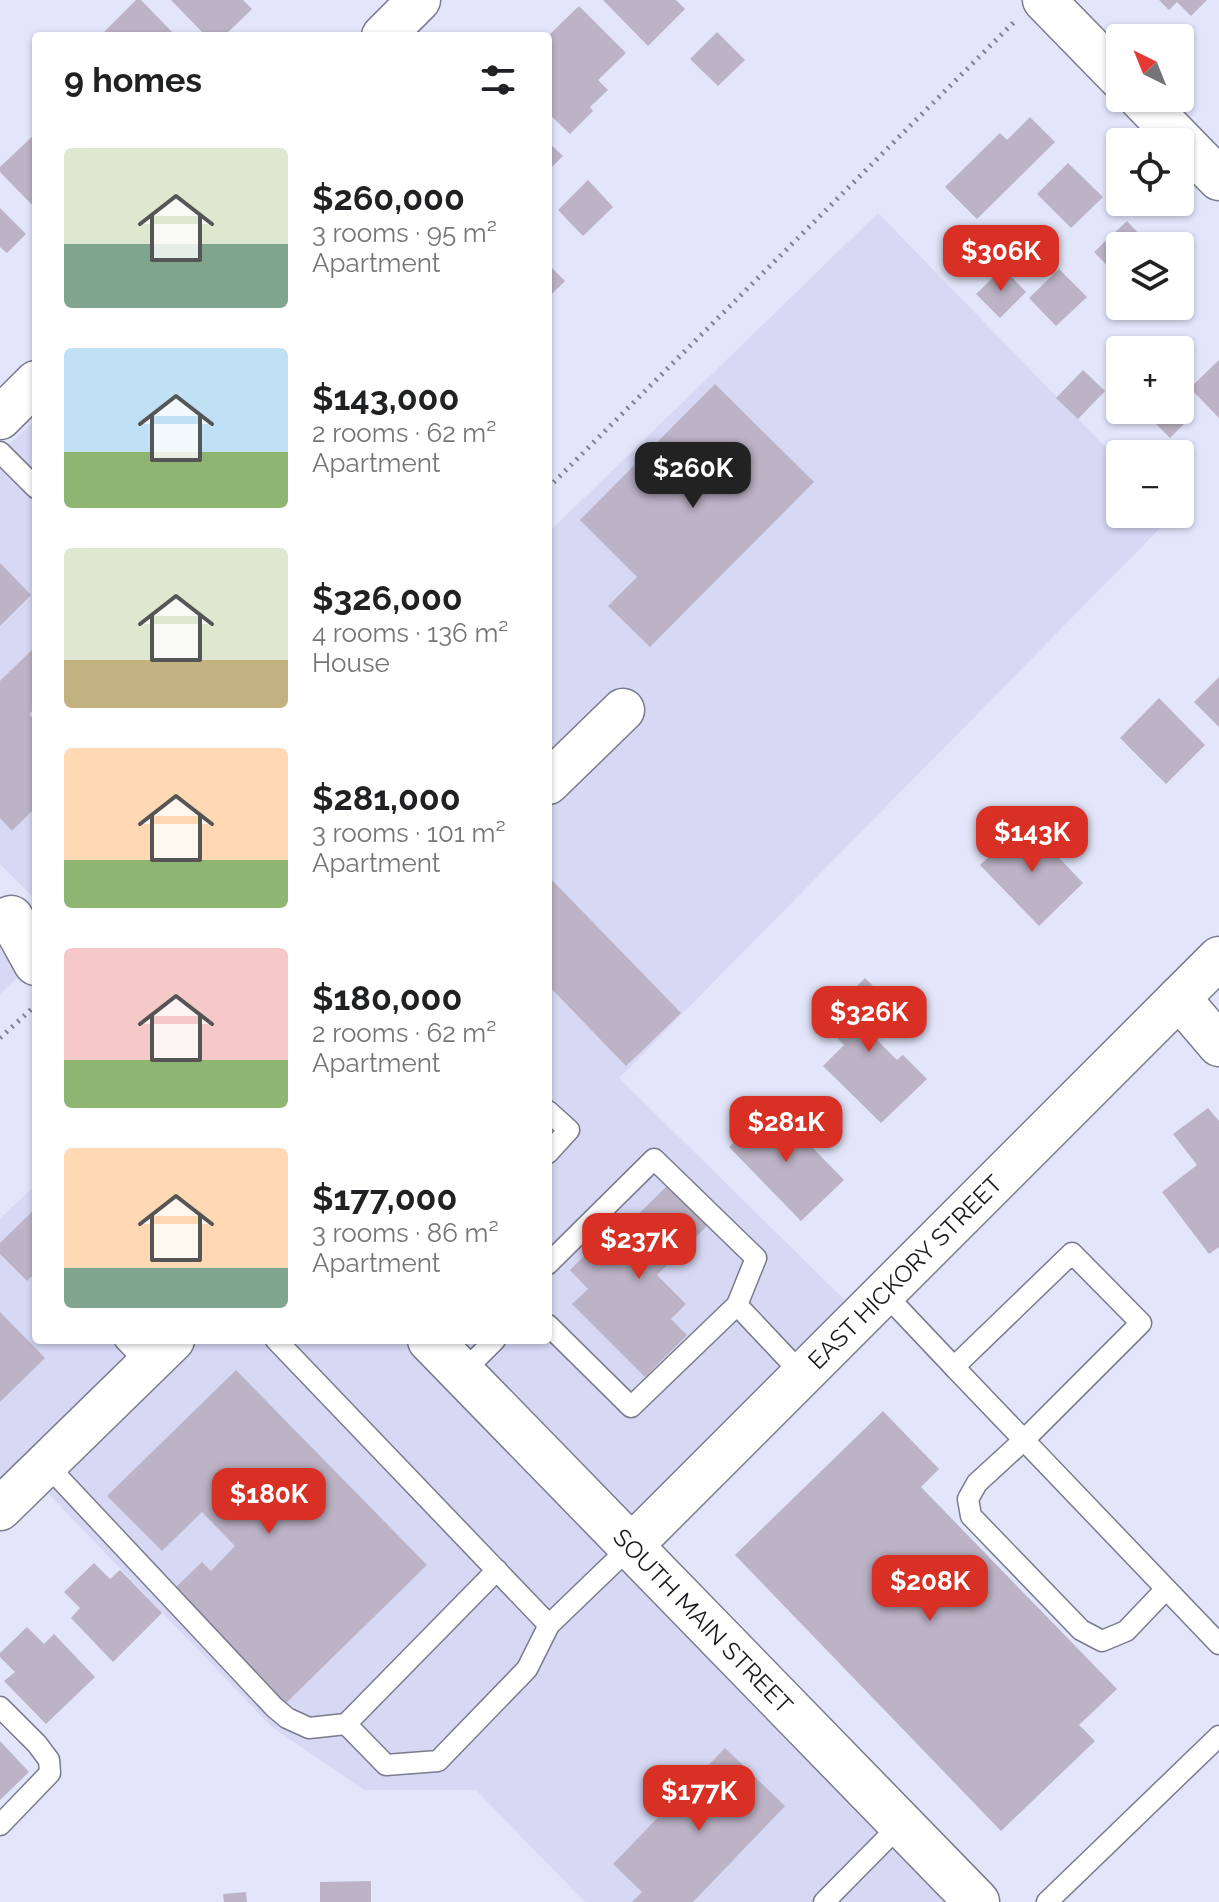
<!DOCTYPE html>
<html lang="en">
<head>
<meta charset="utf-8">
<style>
	:root { --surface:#fff; --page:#f2f2f2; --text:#202124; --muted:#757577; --accent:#d93025 }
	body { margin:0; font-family:Raleway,sans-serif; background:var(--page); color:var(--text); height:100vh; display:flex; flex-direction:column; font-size:30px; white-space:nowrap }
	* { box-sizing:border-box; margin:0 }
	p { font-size:26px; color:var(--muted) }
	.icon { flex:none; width:44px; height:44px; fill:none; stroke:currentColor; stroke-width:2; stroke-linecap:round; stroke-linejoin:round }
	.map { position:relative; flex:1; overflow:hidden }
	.side { position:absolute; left:32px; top:32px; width:520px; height:1312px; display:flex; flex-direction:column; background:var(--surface); border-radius:8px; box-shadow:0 2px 6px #0004 }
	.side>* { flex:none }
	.needle { width:52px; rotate:317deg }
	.buttons { position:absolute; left:1106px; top:24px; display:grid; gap:16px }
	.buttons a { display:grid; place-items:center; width:88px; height:88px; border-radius:8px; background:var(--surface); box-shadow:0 2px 6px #0004; font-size:40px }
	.price { position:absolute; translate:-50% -68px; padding:0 18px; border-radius:16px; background:var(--accent); color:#fff; font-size:26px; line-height:52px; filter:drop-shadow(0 2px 4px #0008) }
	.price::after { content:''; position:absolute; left:50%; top:48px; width:24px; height:18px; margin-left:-12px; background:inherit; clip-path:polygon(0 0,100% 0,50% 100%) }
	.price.selected { background:#222; color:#fff }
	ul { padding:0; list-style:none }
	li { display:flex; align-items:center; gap:24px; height:200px; padding:0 32px }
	li span { display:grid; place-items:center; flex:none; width:224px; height:160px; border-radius:8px; color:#555 }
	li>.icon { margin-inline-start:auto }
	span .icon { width:96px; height:96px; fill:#fffc; stroke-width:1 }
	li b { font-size:34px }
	h2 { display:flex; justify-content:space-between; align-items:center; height:96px; padding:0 32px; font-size:34px }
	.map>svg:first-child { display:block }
	.built { fill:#d6d8f4 }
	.building { fill:#bcb3c6 }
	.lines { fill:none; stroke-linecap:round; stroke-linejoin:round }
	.lane-casing { stroke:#7a7b8e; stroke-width:23 }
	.street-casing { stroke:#7a7b8e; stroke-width:45 }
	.secondary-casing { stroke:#7a7b8e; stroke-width:47 }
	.path { stroke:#818290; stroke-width:5; stroke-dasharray:2 6; stroke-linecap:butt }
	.lane { stroke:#fff; stroke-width:20 }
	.street { stroke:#fff; stroke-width:42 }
	.secondary { stroke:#fff; stroke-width:44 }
	.labels { text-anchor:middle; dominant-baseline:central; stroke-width:8; stroke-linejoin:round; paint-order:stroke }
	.street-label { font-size:24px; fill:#18181f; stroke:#fff }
</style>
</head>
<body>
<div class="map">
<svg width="1219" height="1902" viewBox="0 0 1219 1902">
	<rect width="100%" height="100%" fill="#e3e5fa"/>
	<!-- built -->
	<g class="built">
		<polygon points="878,213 1120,462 1120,514 1170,514 1172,516 619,1078 870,1325 656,1542 460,1340 548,1340 548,533"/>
		<polygon points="36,419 36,900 0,864 0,453"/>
		<polygon points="0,924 35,960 0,994"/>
		<polygon points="36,1184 36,1340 153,1340 0,1488 0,1219"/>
		<polygon points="193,1340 404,1340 947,1902 585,1902 476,1790 364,1790 272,1727 42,1487"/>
	</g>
	<!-- building -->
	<g class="building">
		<polygon points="136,0 141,0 176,36 104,36 102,34"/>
		<polygon points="171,0 243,0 252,9 224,36 206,36"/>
		<polygon points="603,0 676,0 685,9 648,46"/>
		<polygon points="1159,0 1207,0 1191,16 1177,2 1169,10"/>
		<polygon points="579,6 626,53 598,80 608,90 590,107 593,111 570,134 548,113 548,36"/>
		<polygon points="717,32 745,60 718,86 690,59"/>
		<polygon points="1030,117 1055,142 977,219 945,187 1000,133 1007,140"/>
		<polygon points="36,133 36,209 0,172 0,167"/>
		<polygon points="548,142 563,156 548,171"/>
		<polygon points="1068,163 1103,197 1071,228 1037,194"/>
		<polygon points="588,180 613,207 583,236 558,210"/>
		<polygon points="0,208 26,234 7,253 0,247"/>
		<polygon points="1127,221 1150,246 1120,246 1120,279 1094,252"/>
		<polygon points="548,264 565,281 550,296 548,293"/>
		<polygon points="1003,268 1026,292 1000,318 976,294"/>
		<polygon points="1059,269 1087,297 1056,326 1029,298"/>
		<polygon points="1219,360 1219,418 1190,388"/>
		<polygon points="1083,370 1105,391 1078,419 1056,398"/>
		<polygon points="715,384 814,482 650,647 608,606 637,577 580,520"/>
		<polygon points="1180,400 1194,414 1170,438 1146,414 1150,410 1180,410"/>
		<polygon points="0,563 31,595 0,626"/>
		<polygon points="36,646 36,707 29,714 36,722 36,785 34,787 36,789 36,807 12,831 0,818 0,681"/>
		<polygon points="1219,677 1219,727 1194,702"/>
		<polygon points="1159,698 1205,745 1166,784 1120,738"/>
		<polygon points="1025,822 1083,883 1039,926 980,865"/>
		<polygon points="548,876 681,1013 626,1066 548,985"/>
		<polygon points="865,978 896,1009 871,1034 897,1060 903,1055 927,1079 881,1123 823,1066 844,1045 821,1022"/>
		<polygon points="772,1106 844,1180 801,1221 729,1147"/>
		<polygon points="1208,1108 1219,1121 1219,1247 1209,1254 1162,1192 1197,1165 1173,1134"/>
		<polygon points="668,1185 708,1225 657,1275 686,1304 671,1319 687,1335 645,1377 572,1304 588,1289 570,1270 611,1229 617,1235"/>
		<polygon points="36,1208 36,1272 27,1281 0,1254 0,1243"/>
		<polygon points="0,1312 45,1358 0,1402"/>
		<polygon points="236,1370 427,1565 285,1704 174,1589 202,1562 211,1571 235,1546 202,1512 162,1551 107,1496"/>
		<polygon points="883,1411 939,1469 921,1487 1117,1689 1079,1725 1095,1741 1001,1831 735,1555"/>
		<polygon points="94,1563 110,1579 120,1570 162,1613 113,1662 71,1618 80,1608 64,1592"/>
		<polygon points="27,1627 44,1644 54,1634 95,1677 46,1724 4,1681 15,1672 0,1657 0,1653"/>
		<polygon points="0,1741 29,1772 0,1800"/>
		<polygon points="725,1748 785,1806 693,1902 632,1902 642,1892 613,1864"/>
		<polygon points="371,1881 371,1902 320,1902 320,1882"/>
		<polygon points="246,1892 247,1902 224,1902 223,1894"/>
	</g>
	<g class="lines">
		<defs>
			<g id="lane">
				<polyline points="0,452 36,488"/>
				<polyline points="548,1111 569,1130 548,1153"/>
				<polyline points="548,1264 654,1159 756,1258 737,1305 631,1407 548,1325"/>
				<polyline points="884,1293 954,1367 1072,1253 1141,1323 1024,1440 977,1483 968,1499 971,1516 1081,1630 1102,1641 1126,1631 1166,1589"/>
				<polyline points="737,1305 802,1374"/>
				<polyline points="125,1340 148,1364"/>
				<polyline points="276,1340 549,1625"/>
				<polyline points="954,1367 1219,1644"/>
				<polyline points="462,1373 495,1340"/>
				<polyline points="46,1464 274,1707 287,1718 309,1728 346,1724 497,1570"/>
				<polyline points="0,1707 37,1744 49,1760 50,1773 0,1825"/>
				<polyline points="346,1724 386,1765 438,1761 527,1669 549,1625 631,1546"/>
				<polyline points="824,1902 901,1824"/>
				<polyline points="1047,1902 1219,1736"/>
			</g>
			<g id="street">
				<polyline points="1044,0 1120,78"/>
				<polyline points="383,36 419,0"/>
				<polyline points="1140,98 1219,179"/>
				<polyline points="0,418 36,382"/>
				<polyline points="548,783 623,710"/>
				<polyline points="1179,998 1219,1045"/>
				<polyline points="0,1509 173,1340"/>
				<polyline points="631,1546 1219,958"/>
			</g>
			<g id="secondary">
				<polyline points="11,918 36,963"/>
				<polyline points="430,1340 977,1902"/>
			</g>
		</defs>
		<!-- lane casing -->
		<use href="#lane" class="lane-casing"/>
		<!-- street casing -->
		<use href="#street" class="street-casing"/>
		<!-- secondary casing -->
		<use href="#secondary" class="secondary-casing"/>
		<!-- path -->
		<g class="path">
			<polyline points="548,488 1014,22"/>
			<polyline points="0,1038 36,1005"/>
		</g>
		<!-- lane -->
		<use href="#lane" class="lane"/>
		<!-- street -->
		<use href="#street" class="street"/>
		<!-- secondary -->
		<use href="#secondary" class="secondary"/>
	</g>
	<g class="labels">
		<!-- street labels -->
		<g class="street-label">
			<text transform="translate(905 1272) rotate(-45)">EAST HICKORY STREET</text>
			<text transform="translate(703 1621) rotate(46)">SOUTH MAIN STREET</text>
		</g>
	</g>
</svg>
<div class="buttons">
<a><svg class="needle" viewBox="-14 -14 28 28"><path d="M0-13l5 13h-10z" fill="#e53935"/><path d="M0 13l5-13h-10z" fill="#757577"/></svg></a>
<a><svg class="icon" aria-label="locate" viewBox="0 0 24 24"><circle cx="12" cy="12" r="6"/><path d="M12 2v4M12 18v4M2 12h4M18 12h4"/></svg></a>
<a><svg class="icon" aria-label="layers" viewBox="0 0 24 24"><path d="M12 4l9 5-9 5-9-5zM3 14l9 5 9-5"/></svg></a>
<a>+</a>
<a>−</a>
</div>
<b class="price" style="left:1001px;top:293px">$306K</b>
<b class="price selected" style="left:693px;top:510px">$260K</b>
<b class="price" style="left:1032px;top:874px">$143K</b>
<b class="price" style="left:869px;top:1054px">$326K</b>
<b class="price" style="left:786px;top:1164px">$281K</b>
<b class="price" style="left:639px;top:1281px">$237K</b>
<b class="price" style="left:269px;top:1536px">$180K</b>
<b class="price" style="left:930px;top:1623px">$208K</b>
<b class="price" style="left:699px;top:1833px">$177K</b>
<section class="side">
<h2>9 homes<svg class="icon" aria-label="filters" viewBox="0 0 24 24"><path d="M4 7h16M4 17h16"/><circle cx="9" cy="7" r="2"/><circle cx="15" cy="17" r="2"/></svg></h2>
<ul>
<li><span style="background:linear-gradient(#dfe7d0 60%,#7fa58c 0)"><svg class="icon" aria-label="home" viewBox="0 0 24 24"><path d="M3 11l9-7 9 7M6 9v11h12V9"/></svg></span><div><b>$260,000</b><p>3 rooms · 95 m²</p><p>Apartment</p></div></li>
<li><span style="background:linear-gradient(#bfe0f5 65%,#8fb573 0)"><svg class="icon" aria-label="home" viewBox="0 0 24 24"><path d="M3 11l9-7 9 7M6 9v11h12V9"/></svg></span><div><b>$143,000</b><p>2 rooms · 62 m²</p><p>Apartment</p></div></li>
<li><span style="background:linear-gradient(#dfe7d0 70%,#c2b280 0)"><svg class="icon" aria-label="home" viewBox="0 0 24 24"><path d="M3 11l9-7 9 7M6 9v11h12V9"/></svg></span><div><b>$326,000</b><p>4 rooms · 136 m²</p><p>House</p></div></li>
<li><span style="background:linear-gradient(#ffd9b3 70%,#8fb573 0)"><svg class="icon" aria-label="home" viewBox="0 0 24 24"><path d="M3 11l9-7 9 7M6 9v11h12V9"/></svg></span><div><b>$281,000</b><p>3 rooms · 101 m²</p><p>Apartment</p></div></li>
<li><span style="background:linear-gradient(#f6c9c9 70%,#8fb573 0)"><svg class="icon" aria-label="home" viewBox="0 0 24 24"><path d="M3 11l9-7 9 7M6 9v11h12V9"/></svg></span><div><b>$180,000</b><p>2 rooms · 62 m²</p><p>Apartment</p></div></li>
<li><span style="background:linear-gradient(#ffd9b3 75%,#7fa58c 0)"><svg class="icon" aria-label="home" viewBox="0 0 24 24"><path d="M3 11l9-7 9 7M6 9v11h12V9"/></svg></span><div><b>$177,000</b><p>3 rooms · 86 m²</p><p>Apartment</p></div></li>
</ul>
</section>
</div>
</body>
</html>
